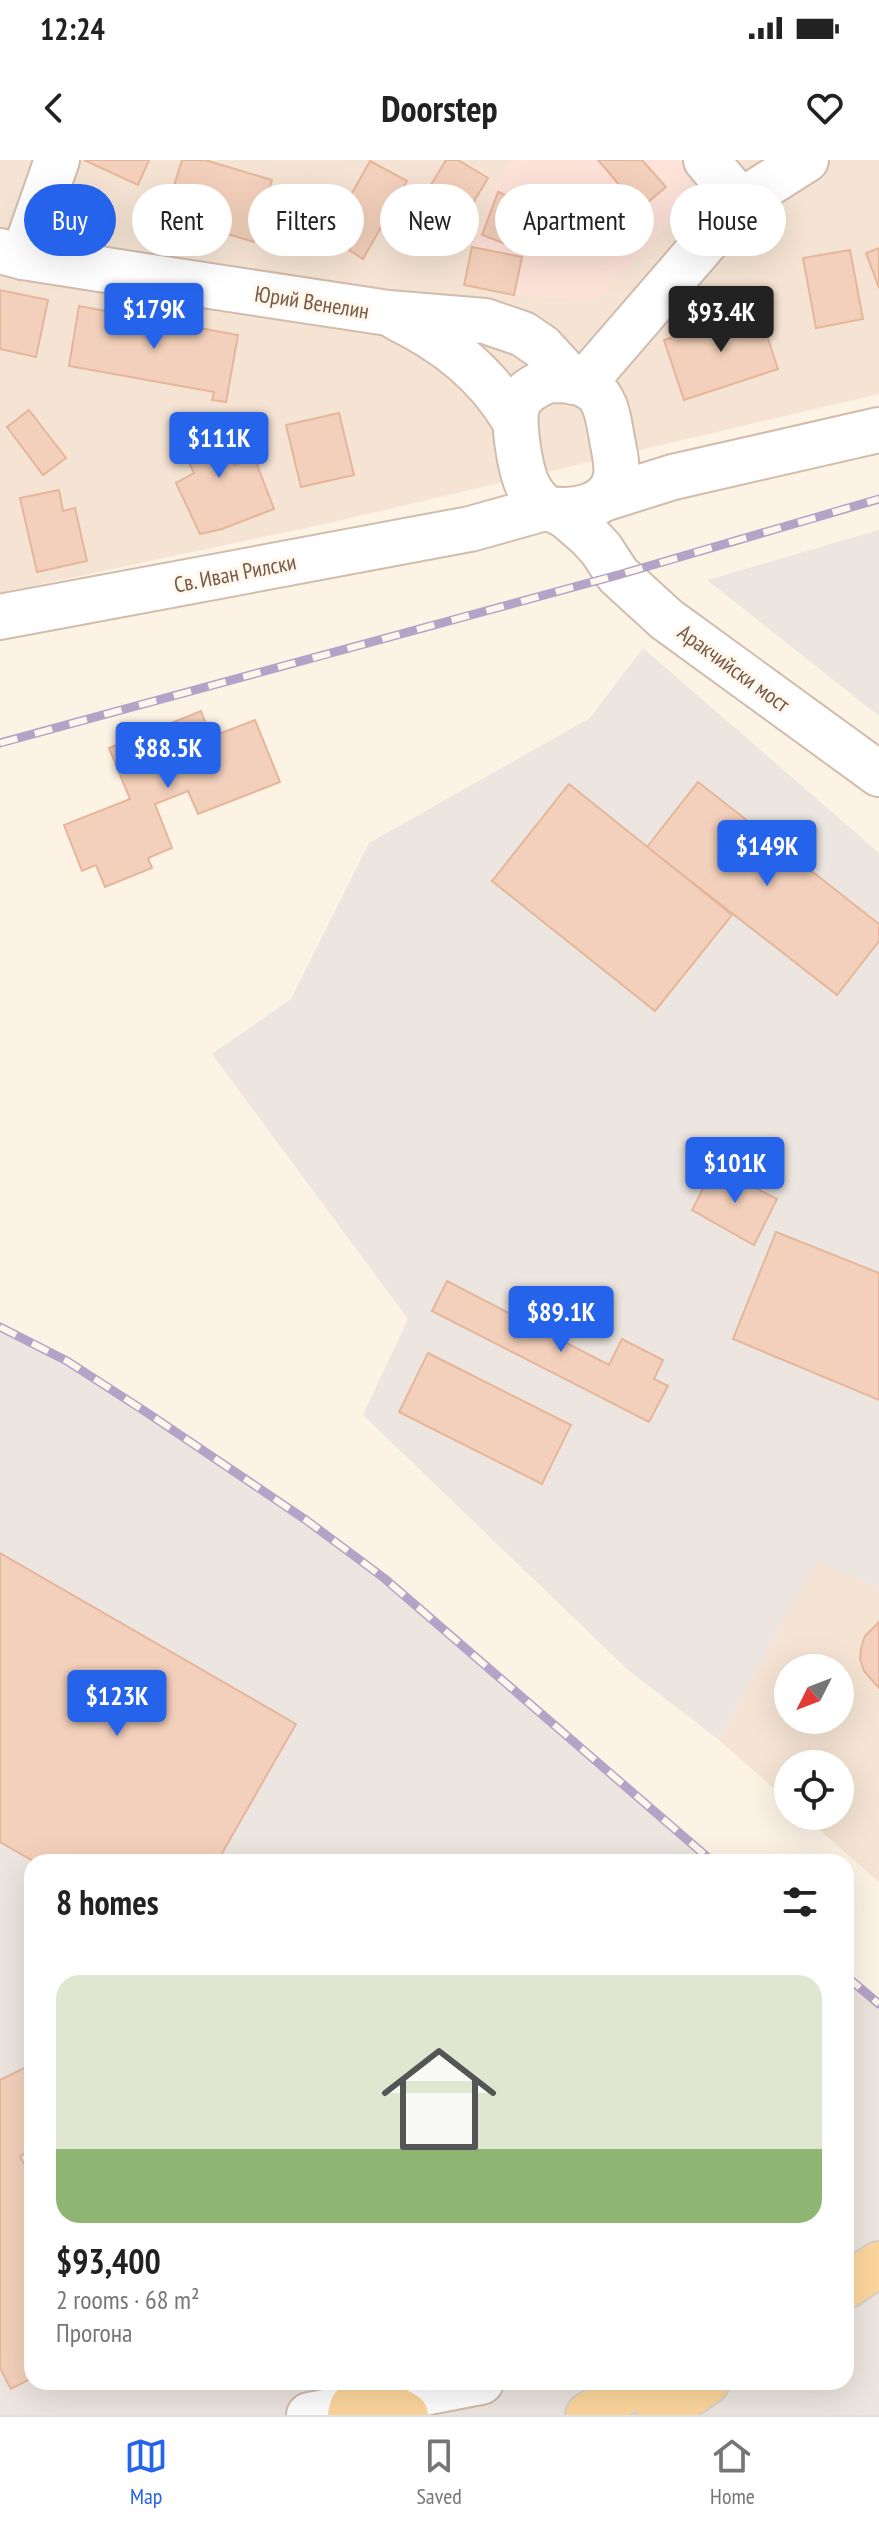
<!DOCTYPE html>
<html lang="en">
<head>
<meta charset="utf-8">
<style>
	:root { --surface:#fff; --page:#f2f2f2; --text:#222; --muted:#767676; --line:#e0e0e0; --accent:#2563eb }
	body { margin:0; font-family:"PT Sans Narrow",sans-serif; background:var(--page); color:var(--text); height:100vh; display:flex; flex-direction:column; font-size:30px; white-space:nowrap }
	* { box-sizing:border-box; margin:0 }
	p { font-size:26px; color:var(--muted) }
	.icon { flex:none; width:44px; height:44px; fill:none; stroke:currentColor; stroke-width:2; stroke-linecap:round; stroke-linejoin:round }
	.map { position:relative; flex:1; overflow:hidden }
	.panel { position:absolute; left:24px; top:1694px; width:830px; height:536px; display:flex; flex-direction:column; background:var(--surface); border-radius:24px; box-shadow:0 8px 32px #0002 }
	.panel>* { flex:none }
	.top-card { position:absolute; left:24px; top:24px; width:832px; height:72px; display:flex; gap:16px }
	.needle { width:52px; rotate:228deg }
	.buttons { position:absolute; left:774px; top:1494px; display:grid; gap:16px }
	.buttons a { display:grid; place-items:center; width:80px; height:80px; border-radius:50%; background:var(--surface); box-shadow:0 8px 32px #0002; font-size:40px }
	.price { position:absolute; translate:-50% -68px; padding:0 18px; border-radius:8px; background:var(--accent); color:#fff; font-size:26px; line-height:52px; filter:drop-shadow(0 2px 4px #0008) }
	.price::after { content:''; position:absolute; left:50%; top:48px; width:24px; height:18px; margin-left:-12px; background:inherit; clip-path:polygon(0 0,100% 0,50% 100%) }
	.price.active { background:#222; color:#fff }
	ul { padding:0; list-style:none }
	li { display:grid; align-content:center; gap:16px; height:424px; padding:0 32px }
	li+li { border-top:2px solid var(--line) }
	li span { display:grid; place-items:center; height:248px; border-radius:24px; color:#555 }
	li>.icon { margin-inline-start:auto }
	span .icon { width:144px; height:144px; fill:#fffc; stroke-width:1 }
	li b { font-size:34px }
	h2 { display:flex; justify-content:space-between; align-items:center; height:96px; padding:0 32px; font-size:34px }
	.tag { padding:0 28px; border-radius:36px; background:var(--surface); box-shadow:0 8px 32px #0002; font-size:28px; line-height:72px }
	.tag.active { background:var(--accent); color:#fff }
	.status { display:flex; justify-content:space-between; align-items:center; height:56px; padding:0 40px; background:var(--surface); direction:ltr }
	.status svg { height:22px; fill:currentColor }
	header { display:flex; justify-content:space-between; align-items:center; height:104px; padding:0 32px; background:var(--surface); font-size:36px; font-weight:600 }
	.dock { display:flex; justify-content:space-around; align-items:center; height:112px; border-top:2px solid var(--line); background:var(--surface); font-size:22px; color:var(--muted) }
	.dock a { display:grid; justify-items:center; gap:4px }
	.dock .active { color:var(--accent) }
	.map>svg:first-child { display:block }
	.residential { fill:#f5e4d3; fill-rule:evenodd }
	.commercial { fill:#fde2d8 }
	.industrial { fill:#ede5df }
	.building { fill:#f3d0bb; stroke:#e6b69b; stroke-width:2 }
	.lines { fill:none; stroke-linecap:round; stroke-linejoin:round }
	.minor-casing { stroke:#d1bcad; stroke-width:48 }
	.major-casing { stroke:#d9d0cc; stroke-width:48 }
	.minor { stroke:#fff; stroke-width:44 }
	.major { stroke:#fdd69c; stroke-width:44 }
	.rail-casing { stroke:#b5a3c7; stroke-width:9 }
	.rail { stroke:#fff7ec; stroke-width:6; stroke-dasharray:18; stroke-linecap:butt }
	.labels { text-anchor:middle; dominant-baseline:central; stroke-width:6; stroke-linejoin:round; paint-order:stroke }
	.street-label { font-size:22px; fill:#775849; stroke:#fff7ec }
</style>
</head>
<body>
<div class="status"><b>12:24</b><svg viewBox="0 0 49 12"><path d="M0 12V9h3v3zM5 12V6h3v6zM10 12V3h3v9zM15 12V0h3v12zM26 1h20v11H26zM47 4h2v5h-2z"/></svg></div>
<header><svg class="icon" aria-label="back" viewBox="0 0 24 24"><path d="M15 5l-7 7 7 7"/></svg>Doorstep<svg class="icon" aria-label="heart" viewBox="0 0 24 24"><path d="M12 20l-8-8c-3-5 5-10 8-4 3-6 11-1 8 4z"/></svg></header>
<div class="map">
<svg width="879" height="2255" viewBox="0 0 879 2255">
	<rect width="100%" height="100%" fill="#fdf3e5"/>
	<!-- residential -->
	<g class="residential">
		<polygon points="0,0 879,0 879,234 329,363 0,433"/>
		<path d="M 816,1401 L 879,1427 L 879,1722 L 804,1656 L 840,1656 L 840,1604 L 788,1604 L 788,1641 L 719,1580 ZM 788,1508 L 840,1508 L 840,1560 L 788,1560 Z"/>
	</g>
	<!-- commercial -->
	<polygon class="commercial" points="510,0 696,0 676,57 597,141 514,135 464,125 472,87 494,25"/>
	<!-- industrial -->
	<g class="industrial">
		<polygon points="879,370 879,556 707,420"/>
		<polygon points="643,488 879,693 879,1427 816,1402 719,1580 628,1510 363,1255 408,1159 212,894 291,839 369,683 590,558"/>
		<polygon points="0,1167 67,1201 146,1252 306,1360 384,1418 714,1702 32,1702 32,2222 846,2222 846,1815 879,1843 879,2255 0,2255"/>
	</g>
	<!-- building -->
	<g class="building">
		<polygon points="84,0 149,0 138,25"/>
		<polygon points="182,0 205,0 272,20 254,82 165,55"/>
		<polygon points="446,0 458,0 488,18 462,61 423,38"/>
		<polygon points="598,0 642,0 666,27 640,49"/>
		<polygon points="370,1 407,21 363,99 349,90 356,77 334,65"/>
		<polygon points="498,32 550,52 535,95 482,75"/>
		<polygon points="472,87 522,97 514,135 464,125"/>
		<polygon points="879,88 879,128 866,93"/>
		<polygon points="850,90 863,159 816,168 803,98"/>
		<polygon points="0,130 48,140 36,197 0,189"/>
		<polygon points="79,146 238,175 226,242 212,240 214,232 69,206"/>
		<polygon points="758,149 778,209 684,240 664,180"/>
		<polygon points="29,250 66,298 43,315 7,267"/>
		<polygon points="214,253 234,305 254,297 274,349 222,369 200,374 176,323 194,313 174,272"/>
		<polygon points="339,253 354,315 301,327 286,265"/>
		<polygon points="59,330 63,351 75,348 87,401 37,412 20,338"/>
		<polygon points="201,551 211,577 255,560 280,622 198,654 188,631 155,644 172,688 148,698 152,708 105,727 96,705 82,711 64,665 130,639 109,588"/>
		<polygon points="698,622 879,764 879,781 837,835 647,687"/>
		<polygon points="569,624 732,755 655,851 492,721"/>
		<polygon points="714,1007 777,1039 754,1085 692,1050"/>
		<polygon points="776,1072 879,1113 879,1240 733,1179"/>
		<polygon points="447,1121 609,1205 622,1179 663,1200 654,1219 668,1226 649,1262 432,1151"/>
		<polygon points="428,1193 571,1265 542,1324 399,1252"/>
		<polygon points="0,1393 296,1564 217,1702 35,1702 0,1682"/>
		<polygon points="879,1462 879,1528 864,1511 860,1499 861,1488 865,1476"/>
		<polygon points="32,1904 32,1990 20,1996 32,2020 32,2218 11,2229 0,2208 0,1920"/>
	</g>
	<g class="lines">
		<defs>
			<g id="minor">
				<polyline points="706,0 741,41"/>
				<polyline points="0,91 23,97 138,115 388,153 485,161 523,174 542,187 574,222"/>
				<polyline points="23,97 57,0"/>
				<path d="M 397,158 C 446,182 486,213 514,260"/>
				<path d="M 550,220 C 564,220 579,220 592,229 C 606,239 608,257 611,273 C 613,287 618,302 616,316 C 611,349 571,353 545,348 C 539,342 533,336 529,328 C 521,314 512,263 517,247 C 521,233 536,225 550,220 Z"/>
				<polyline points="583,224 741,41 806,0"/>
				<polyline points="603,339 673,317 879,270"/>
				<polyline points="554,350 566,356 588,375 601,389 618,415 666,459 879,614"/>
				<polyline points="0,457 470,369 545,348"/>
				<polyline points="309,2255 481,2222"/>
			</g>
			<g id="major">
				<polyline points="846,2126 879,2104"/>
				<polyline points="382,2241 406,2255"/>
				<polyline points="350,2255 352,2247"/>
				<polyline points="588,2255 640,2222"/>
				<polyline points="659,2255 707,2222"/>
			</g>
		</defs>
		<!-- minor casing -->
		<use href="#minor" class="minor-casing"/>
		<!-- major casing -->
		<use href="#major" class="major-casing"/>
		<!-- minor -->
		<use href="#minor" class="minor"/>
		<!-- major -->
		<use href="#major" class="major"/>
		<defs>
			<g id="rail">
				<polyline points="0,583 618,415 879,339"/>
				<polyline points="0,1167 67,1201 146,1252 306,1360 384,1418 713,1702"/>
				<polyline points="846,1816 879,1844"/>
			</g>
		</defs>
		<!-- rail casing -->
		<use href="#rail" class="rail-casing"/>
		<!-- rail -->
		<use href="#rail" class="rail"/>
	</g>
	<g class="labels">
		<!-- street labels -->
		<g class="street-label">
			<text transform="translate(312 142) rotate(9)">Юрий Венелин</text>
			<text transform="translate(235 413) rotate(-11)">Св. Иван Рилски</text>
			<text transform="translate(734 508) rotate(36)">Аракчийски мост</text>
		</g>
	</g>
</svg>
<div class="buttons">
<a><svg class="needle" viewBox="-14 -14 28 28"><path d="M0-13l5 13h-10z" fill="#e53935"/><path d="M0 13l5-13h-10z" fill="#767676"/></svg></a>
<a><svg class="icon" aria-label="locate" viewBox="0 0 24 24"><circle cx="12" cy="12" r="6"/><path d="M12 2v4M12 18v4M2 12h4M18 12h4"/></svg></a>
</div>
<b class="price" style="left:154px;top:191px">$179K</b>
<b class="price active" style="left:721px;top:194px">$93.4K</b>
<b class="price" style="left:219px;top:320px">$111K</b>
<b class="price" style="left:168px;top:630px">$88.5K</b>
<b class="price" style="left:767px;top:728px">$149K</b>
<b class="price" style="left:735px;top:1045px">$101K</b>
<b class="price" style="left:561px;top:1194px">$89.1K</b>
<b class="price" style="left:117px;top:1578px">$123K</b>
<div class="top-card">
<a class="tag active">Buy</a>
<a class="tag">Rent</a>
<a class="tag">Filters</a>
<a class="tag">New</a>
<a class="tag">Apartment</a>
<a class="tag">House</a>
</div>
<section class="panel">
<h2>8 homes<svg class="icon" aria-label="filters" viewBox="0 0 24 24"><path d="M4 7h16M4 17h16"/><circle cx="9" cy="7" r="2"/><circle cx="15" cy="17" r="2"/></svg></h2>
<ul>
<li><span style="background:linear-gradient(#dfe7d0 70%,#8fb573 0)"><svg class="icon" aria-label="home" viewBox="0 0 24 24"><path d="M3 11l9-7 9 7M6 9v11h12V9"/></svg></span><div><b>$93,400</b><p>2 rooms · 68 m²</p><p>Прогона</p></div></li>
</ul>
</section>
</div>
<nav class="dock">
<a class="active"><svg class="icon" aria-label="map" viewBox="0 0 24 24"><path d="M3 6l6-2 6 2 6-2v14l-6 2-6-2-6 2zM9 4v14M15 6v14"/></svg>Map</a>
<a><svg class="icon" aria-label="saved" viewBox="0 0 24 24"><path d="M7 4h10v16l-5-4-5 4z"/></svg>Saved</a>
<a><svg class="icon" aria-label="home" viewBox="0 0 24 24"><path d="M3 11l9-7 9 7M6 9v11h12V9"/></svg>Home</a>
</nav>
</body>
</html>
